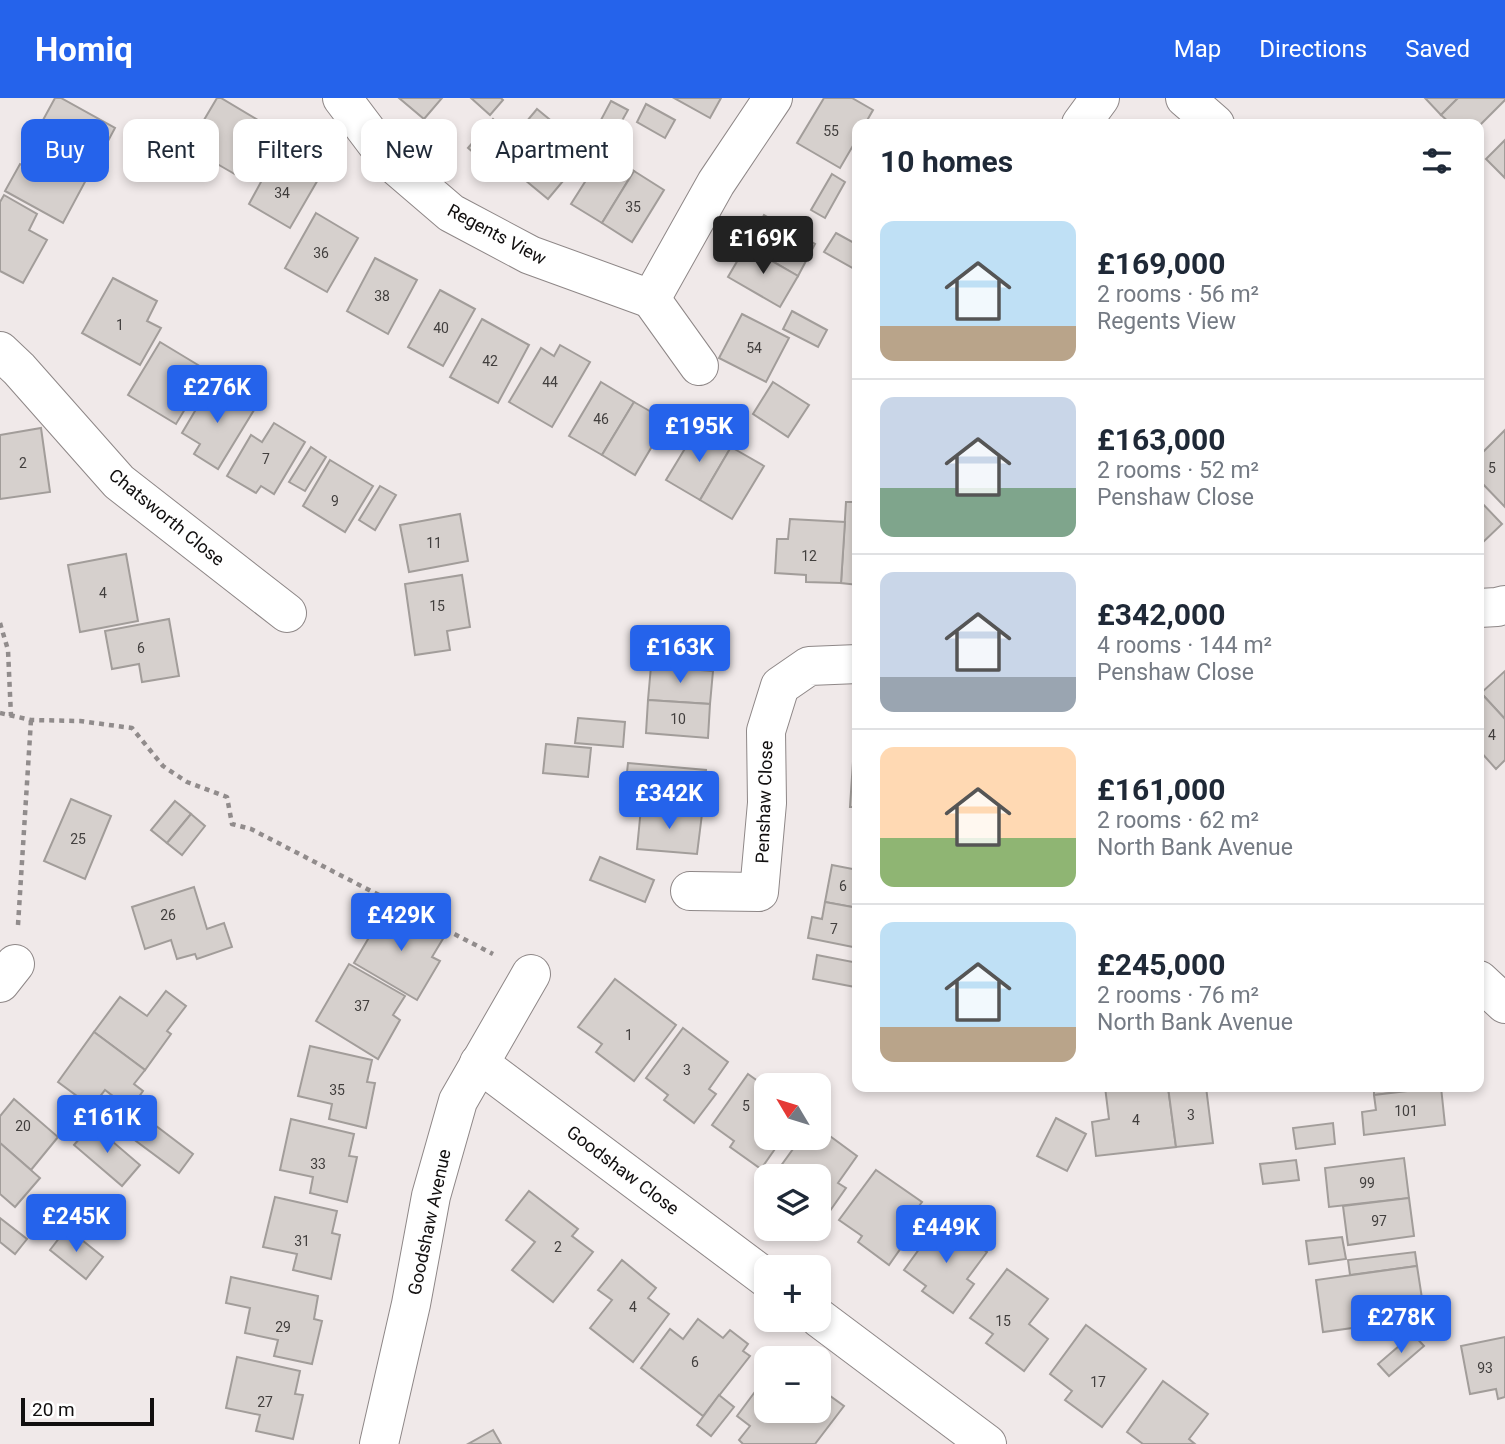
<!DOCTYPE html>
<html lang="en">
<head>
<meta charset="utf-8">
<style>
	:root { --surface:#fff; --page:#f6f6f7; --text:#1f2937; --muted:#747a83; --line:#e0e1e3; --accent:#2563eb }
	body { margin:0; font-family:Roboto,sans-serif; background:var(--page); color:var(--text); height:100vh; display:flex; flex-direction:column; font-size:26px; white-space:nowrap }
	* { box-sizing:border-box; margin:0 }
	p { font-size:23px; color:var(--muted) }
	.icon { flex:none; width:38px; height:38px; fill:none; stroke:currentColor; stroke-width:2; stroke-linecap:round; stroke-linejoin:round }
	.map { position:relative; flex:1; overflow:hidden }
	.side { position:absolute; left:852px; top:21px; width:632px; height:973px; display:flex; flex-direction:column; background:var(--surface); border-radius:14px; box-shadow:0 4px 10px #0003 }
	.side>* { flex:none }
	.banner { position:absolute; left:21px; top:21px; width:665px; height:63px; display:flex; gap:14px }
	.needle { width:46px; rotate:308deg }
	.controls { position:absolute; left:754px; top:975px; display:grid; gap:14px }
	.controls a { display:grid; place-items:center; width:77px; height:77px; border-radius:14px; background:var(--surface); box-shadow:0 4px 10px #0003; font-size:35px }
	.scale { position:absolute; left:21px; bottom:18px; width:133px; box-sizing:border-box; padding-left:7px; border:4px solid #110f0f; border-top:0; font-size:19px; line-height:24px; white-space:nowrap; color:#110f0f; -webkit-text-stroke:5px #fff; paint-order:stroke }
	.price { position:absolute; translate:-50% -60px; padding:0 16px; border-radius:7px; background:var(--accent); color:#fff; font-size:23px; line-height:46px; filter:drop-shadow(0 2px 4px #0008) }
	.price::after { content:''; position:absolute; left:50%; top:42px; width:21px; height:16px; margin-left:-10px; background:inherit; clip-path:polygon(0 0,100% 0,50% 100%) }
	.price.selected { background:#222; color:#fff }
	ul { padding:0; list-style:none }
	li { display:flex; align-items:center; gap:21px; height:175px; padding:0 28px }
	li+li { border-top:2px solid var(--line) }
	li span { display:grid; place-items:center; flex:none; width:196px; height:140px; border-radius:14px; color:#555 }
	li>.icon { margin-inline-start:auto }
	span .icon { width:84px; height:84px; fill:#fffc; stroke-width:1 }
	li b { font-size:30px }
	h2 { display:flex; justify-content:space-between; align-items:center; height:84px; padding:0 28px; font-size:30px }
	.pill { padding:0 24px; border-radius:14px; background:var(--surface); box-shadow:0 4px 10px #0003; font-size:24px; line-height:63px }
	.pill.selected { background:var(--accent); color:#fff }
	header { display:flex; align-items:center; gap:42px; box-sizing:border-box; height:98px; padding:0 35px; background:var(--accent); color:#fff }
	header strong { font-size:33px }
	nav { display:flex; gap:38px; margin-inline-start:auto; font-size:24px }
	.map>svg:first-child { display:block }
	.building { fill:#d6d0cd; stroke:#a29d9a; stroke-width:2 }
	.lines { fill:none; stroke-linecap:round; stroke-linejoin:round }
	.minor-casing { stroke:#8e8787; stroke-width:40 }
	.path { stroke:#918c8c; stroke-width:4.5; stroke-dasharray:5 5; stroke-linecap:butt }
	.minor { stroke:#fff; stroke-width:38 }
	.labels { text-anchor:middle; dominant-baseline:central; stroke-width:6; stroke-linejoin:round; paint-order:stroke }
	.number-label { font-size:14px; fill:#423f3e }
	.street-label { font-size:18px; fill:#110f0f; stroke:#fff }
</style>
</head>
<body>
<header>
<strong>Homiq</strong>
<nav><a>Map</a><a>Directions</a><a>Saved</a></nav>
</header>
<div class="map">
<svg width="1505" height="1346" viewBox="0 0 1505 1346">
	<rect width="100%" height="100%" fill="#f0e9e9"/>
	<!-- building -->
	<g class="building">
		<polygon points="55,0 61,0 115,30 92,73 41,45 51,26 43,22"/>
		<polygon points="217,0 221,0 268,28 238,78 188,49"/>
		<polygon points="399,0 442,0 424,21"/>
		<polygon points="471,0 501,0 503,2 490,17"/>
		<polygon points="674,0 721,0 710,20"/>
		<polygon points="824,0 852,0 873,12 865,26 858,26 858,39 840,70 797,45"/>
		<polygon points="1425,0 1458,0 1441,17"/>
		<polygon points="1458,0 1505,0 1505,2 1479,28 1479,26 1451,26 1441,17"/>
		<polygon points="611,3 628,12 609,46 593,37"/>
		<polygon points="646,6 675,22 665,40 637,24"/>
		<polygon points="537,11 572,40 558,57 574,70 548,101 497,59"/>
		<polygon points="493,21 506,33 482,62 468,50"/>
		<polygon points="268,41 323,73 290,130 249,106 261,84 247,76"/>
		<polygon points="1505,42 1505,80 1486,61"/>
		<polygon points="36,54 86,82 63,125 5,93 20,66 27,70"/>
		<polygon points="604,54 634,73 602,125 571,106"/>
		<polygon points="634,73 664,92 632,144 602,125"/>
		<polygon points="832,76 845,84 825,120 811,112"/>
		<polygon points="4,97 37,116 29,132 47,142 23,185 0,173 0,104"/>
		<polygon points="316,115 358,140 327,194 285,170"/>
		<polygon points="764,117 815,146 798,178 746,148"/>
		<polygon points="836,135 858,147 858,173 824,154"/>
		<polygon points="746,148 798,178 780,209 728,179"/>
		<polygon points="375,160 417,182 388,236 347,213"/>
		<polygon points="113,180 157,203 147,223 161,230 140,267 82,235"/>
		<polygon points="440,192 475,211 443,268 408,249"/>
		<polygon points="792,213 827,232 818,249 783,231"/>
		<polygon points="742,216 789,240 766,284 719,260"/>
		<polygon points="482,221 529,247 498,305 450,279"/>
		<polygon points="160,244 208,273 176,326 128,297"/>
		<polygon points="560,247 590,264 552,329 509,304 541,250 554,258"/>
		<polygon points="601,284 634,304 602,357 569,338"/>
		<polygon points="773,284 809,307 788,339 753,316"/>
		<polygon points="211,286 254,312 218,371 194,356 200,346 182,335"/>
		<polygon points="634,304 667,323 635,377 602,357"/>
		<polygon points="274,325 305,344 274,396 261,388 256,395 227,378 251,337 262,344"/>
		<polygon points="698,329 731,349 700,402 666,382"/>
		<polygon points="41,330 50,394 0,401 0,337"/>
		<polygon points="1505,332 1505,409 1479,382 1479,358"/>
		<polygon points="311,349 326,359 305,393 289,384"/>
		<polygon points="731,349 764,368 732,421 700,402"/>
		<polygon points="330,362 373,388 345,434 303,408"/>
		<polygon points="380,388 396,397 375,432 359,422"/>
		<polygon points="1479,402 1502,426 1479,448"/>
		<polygon points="846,404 858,404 858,487 841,485"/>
		<polygon points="460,416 468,463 409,474 400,427"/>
		<polygon points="790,421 845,424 841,485 806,484 806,477 775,475 777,441 788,441"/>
		<polygon points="126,456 138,523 80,534 68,467"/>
		<polygon points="462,477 470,529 447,533 450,552 415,557 405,486"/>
		<polygon points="169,521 179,578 142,584 139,566 112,571 105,533"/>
		<polygon points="654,547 714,552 713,573 653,568"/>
		<polygon points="651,568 713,573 710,606 648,602"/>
		<polygon points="1505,573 1505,621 1481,595"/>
		<polygon points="1481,595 1505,621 1505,662 1496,671 1479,652 1479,597"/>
		<polygon points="648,602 710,606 708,640 646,635"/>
		<polygon points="856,619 858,619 858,709 850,709"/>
		<polygon points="578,620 625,624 623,649 575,645"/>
		<polygon points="546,646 591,650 588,679 543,675"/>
		<polygon points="628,665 706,672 702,716 641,710 641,704 624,702"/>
		<polygon points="71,701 111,718 85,781 44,763"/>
		<polygon points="175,703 191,716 167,745 151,732"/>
		<polygon points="641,710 702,716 697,756 637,751"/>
		<polygon points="191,716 205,728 182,757 167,745"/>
		<polygon points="600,759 654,782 645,804 590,782"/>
		<polygon points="832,767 858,772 858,810 825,804"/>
		<polygon points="194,789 207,831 224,825 232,849 197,861 195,856 177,861 171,842 145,851 132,809"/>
		<polygon points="825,804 858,810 858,850 808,840 812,819 822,821"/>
		<polygon points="388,807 444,839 432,859 440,863 417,902 354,865"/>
		<polygon points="817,857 858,865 855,889 813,881"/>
		<polygon points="349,866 405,898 393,917 400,922 378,961 316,923"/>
		<polygon points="615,881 676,927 634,983 596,954 602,946 578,929"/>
		<polygon points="166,893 186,908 167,933 171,936 145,972 94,934 120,899 147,918"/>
		<polygon points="683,930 728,964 709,991 716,996 694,1025 664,1002 668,997 646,980"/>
		<polygon points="94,934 145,972 134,986 143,993 130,1011 105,992 92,1009 58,984"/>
		<polygon points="310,948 372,962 367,984 375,985 366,1030 329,1021 332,1006 298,998"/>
		<polygon points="748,976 766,989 766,1040 780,1040 782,1041 761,1071 730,1049 734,1043 712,1027"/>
		<polygon points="1105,989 1168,989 1176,1049 1096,1058 1092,1024 1109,1021"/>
		<polygon points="1168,989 1206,989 1213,1045 1176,1049"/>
		<polygon points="1374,989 1438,989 1374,997"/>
		<polygon points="1441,989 1445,1027 1364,1037 1362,1014 1376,1012 1374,997"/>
		<polygon points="14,1001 58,1039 31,1072 0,1045 0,1018"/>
		<polygon points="1056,1020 1086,1036 1067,1073 1037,1058"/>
		<polygon points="147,1021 193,1056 179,1075 132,1040"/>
		<polygon points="291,1021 354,1036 349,1058 357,1059 347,1104 310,1095 313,1079 280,1072"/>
		<polygon points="1333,1025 1335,1046 1296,1051 1293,1030"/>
		<polygon points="92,1026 140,1067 122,1088 74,1047"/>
		<polygon points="819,1030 857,1058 838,1085 846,1090 825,1120 819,1116 819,1078 778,1078 775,1076 801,1040 819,1040"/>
		<polygon points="0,1045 40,1080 15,1109 0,1096"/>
		<polygon points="1404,1060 1409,1100 1329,1109 1325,1070"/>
		<polygon points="1296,1062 1299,1082 1263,1086 1260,1066"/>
		<polygon points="876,1072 922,1104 902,1131 910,1137 889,1167 858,1144 862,1138 839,1122"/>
		<polygon points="529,1093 578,1131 572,1138 593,1154 553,1204 512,1172 535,1144 506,1122"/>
		<polygon points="275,1099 337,1113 332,1135 340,1137 331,1181 293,1172 297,1156 263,1149"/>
		<polygon points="1409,1100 1414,1138 1348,1147 1343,1108"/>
		<polygon points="0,1120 27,1141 15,1156 0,1144"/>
		<polygon points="941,1121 987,1154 967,1181 974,1186 953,1215 922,1193 926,1188 904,1172"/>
		<polygon points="67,1130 103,1159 86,1181 50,1152"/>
		<polygon points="1342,1139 1346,1161 1309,1166 1306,1143"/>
		<polygon points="1415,1154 1417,1168 1350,1177 1348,1162"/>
		<polygon points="622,1162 656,1190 648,1200 669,1216 633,1264 590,1230 612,1202 598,1192"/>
		<polygon points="1417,1168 1425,1220 1323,1234 1316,1182"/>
		<polygon points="1007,1171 1048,1201 1029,1226 1048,1241 1024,1273 986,1245 993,1236 970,1220"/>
		<polygon points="231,1179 318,1198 314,1221 322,1223 312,1266 274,1258 278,1242 245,1235 250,1210 226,1205"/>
		<polygon points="698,1221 723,1240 730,1232 748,1246 743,1253 750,1258 703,1318 641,1270 670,1231 683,1241"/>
		<polygon points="1086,1227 1146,1271 1102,1329 1065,1302 1072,1293 1050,1276"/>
		<polygon points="1413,1236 1424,1248 1389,1278 1378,1266"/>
		<polygon points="1505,1239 1505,1299 1498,1301 1496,1291 1470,1296 1461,1248"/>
		<polygon points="237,1259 300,1273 295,1296 303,1297 293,1341 256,1333 260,1317 226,1310"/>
		<polygon points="766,1279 766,1312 819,1312 819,1290 844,1308 815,1346 743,1346 739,1342 750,1328 737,1318"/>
		<polygon points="1163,1283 1208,1316 1189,1341 1195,1346 1143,1346 1127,1334"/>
		<polygon points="719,1297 734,1309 711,1338 697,1327"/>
		<polygon points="493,1332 501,1346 468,1346"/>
	</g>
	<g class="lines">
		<defs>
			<g id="minor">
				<polyline points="342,0 388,61 451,115 530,157 651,201 716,85 773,0"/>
				<polyline points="1185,0 1215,26"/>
				<polyline points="1081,26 1100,0"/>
				<polyline points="651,201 699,268"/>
				<polyline points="0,253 19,271 119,384 287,515"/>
				<polyline points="1479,510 1497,509 1505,507"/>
				<polyline points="690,793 759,794 767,705 766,633 780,588 809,568 858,566"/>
				<polyline points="1479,882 1505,906"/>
				<polyline points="0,885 15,866"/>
				<polyline points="479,965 766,1180"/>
				<polyline points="819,1220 987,1346"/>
				<polyline points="379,1346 411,1206 431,1098 458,1003 531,876"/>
			</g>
		</defs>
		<!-- minor casing -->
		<use href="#minor" class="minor-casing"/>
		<!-- path -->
		<g class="path">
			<polyline points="0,525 8,552 11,618"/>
			<polyline points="0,615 31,622 80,623 132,630 163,668 187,684 227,699 232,726 251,731 493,856"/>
			<polyline points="18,827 31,622"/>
		</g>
		<!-- minor -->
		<use href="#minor" class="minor"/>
	</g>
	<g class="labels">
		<!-- number labels -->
		<g class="number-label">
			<text x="831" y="33">55</text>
			<text x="282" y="95">34</text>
			<text x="633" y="109">35</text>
			<text x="321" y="155">36</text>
			<text x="382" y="198">38</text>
			<text x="120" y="227">1</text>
			<text x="441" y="230">40</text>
			<text x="754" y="250">54</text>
			<text x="490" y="263">42</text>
			<text x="550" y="284">44</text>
			<text x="601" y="321">46</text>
			<text x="266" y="361">7</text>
			<text x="23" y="365">2</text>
			<text x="1492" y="370">5</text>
			<text x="335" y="403">9</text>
			<text x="434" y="445">11</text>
			<text x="809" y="458">12</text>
			<text x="103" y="495">4</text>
			<text x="437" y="508">15</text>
			<text x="141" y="550">6</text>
			<text x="678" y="621">10</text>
			<text x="1492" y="637">4</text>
			<text x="78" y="741">25</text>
			<text x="843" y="788">6</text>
			<text x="168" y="817">26</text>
			<text x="834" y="831">7</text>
			<text x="362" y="908">37</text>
			<text x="629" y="937">1</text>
			<text x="687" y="972">3</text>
			<text x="337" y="992">35</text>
			<text x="746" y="1008">5</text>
			<text x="1406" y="1013">101</text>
			<text x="1191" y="1017">3</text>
			<text x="1136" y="1022">4</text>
			<text x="23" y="1028">20</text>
			<text x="318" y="1066">33</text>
			<text x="1367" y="1085">99</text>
			<text x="1379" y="1123">97</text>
			<text x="302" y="1143">31</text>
			<text x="558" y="1149">2</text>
			<text x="633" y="1209">4</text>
			<text x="1003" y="1223">15</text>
			<text x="283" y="1229">29</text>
			<text x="695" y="1264">6</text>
			<text x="1485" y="1270">93</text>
			<text x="1098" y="1284">17</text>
			<text x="265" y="1304">27</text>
		</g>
		<!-- street labels -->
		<g class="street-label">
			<text transform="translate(497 136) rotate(28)">Regents View</text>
			<text transform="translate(167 419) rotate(39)">Chatsworth Close</text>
			<text transform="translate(764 704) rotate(-88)">Penshaw Close</text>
			<text transform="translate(623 1072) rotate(37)">Goodshaw Close</text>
			<text transform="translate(429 1124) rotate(-78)">Goodshaw Avenue</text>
		</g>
	</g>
</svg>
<div class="controls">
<a><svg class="needle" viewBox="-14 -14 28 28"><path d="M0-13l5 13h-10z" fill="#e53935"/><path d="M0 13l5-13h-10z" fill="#747a83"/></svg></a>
<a><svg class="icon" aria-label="layers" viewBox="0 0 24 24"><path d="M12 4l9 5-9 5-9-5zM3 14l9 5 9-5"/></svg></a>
<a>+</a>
<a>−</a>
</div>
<div class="scale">20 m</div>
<b class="price selected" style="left:763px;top:178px">£169K</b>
<b class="price" style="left:217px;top:327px">£276K</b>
<b class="price" style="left:699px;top:366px">£195K</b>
<b class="price" style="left:680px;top:587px">£163K</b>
<b class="price" style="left:669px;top:733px">£342K</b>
<b class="price" style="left:401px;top:855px">£429K</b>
<b class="price" style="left:107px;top:1057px">£161K</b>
<b class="price" style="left:76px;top:1156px">£245K</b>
<b class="price" style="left:946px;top:1167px">£449K</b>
<b class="price" style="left:1401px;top:1257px">£278K</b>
<div class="banner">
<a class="pill selected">Buy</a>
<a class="pill">Rent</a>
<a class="pill">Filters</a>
<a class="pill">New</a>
<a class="pill">Apartment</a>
</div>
<section class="side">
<h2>10 homes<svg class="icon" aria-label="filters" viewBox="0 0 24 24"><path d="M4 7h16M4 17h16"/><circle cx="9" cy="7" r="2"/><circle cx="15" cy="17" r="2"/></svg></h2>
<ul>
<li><span style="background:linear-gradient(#bfe0f5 75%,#b9a48a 0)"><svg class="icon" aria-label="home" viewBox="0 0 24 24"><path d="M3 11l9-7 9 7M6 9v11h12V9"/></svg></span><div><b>£169,000</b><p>2 rooms · 56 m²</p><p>Regents View</p></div></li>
<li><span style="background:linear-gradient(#c9d6e8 65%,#7fa58c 0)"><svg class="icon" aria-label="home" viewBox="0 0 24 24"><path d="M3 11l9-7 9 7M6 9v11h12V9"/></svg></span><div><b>£163,000</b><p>2 rooms · 52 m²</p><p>Penshaw Close</p></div></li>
<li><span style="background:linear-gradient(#c9d6e8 75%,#9aa5b1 0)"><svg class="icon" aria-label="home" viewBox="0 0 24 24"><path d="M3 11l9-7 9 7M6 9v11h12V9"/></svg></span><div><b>£342,000</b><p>4 rooms · 144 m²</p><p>Penshaw Close</p></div></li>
<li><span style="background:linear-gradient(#ffd9b3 65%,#8fb573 0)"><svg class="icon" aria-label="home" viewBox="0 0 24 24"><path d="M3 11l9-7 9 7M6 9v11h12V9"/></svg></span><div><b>£161,000</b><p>2 rooms · 62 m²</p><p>North Bank Avenue</p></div></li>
<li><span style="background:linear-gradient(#bfe0f5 75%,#b9a48a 0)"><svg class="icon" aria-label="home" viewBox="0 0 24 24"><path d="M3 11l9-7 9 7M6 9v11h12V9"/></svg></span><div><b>£245,000</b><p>2 rooms · 76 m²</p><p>North Bank Avenue</p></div></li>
</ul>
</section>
</div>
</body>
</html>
